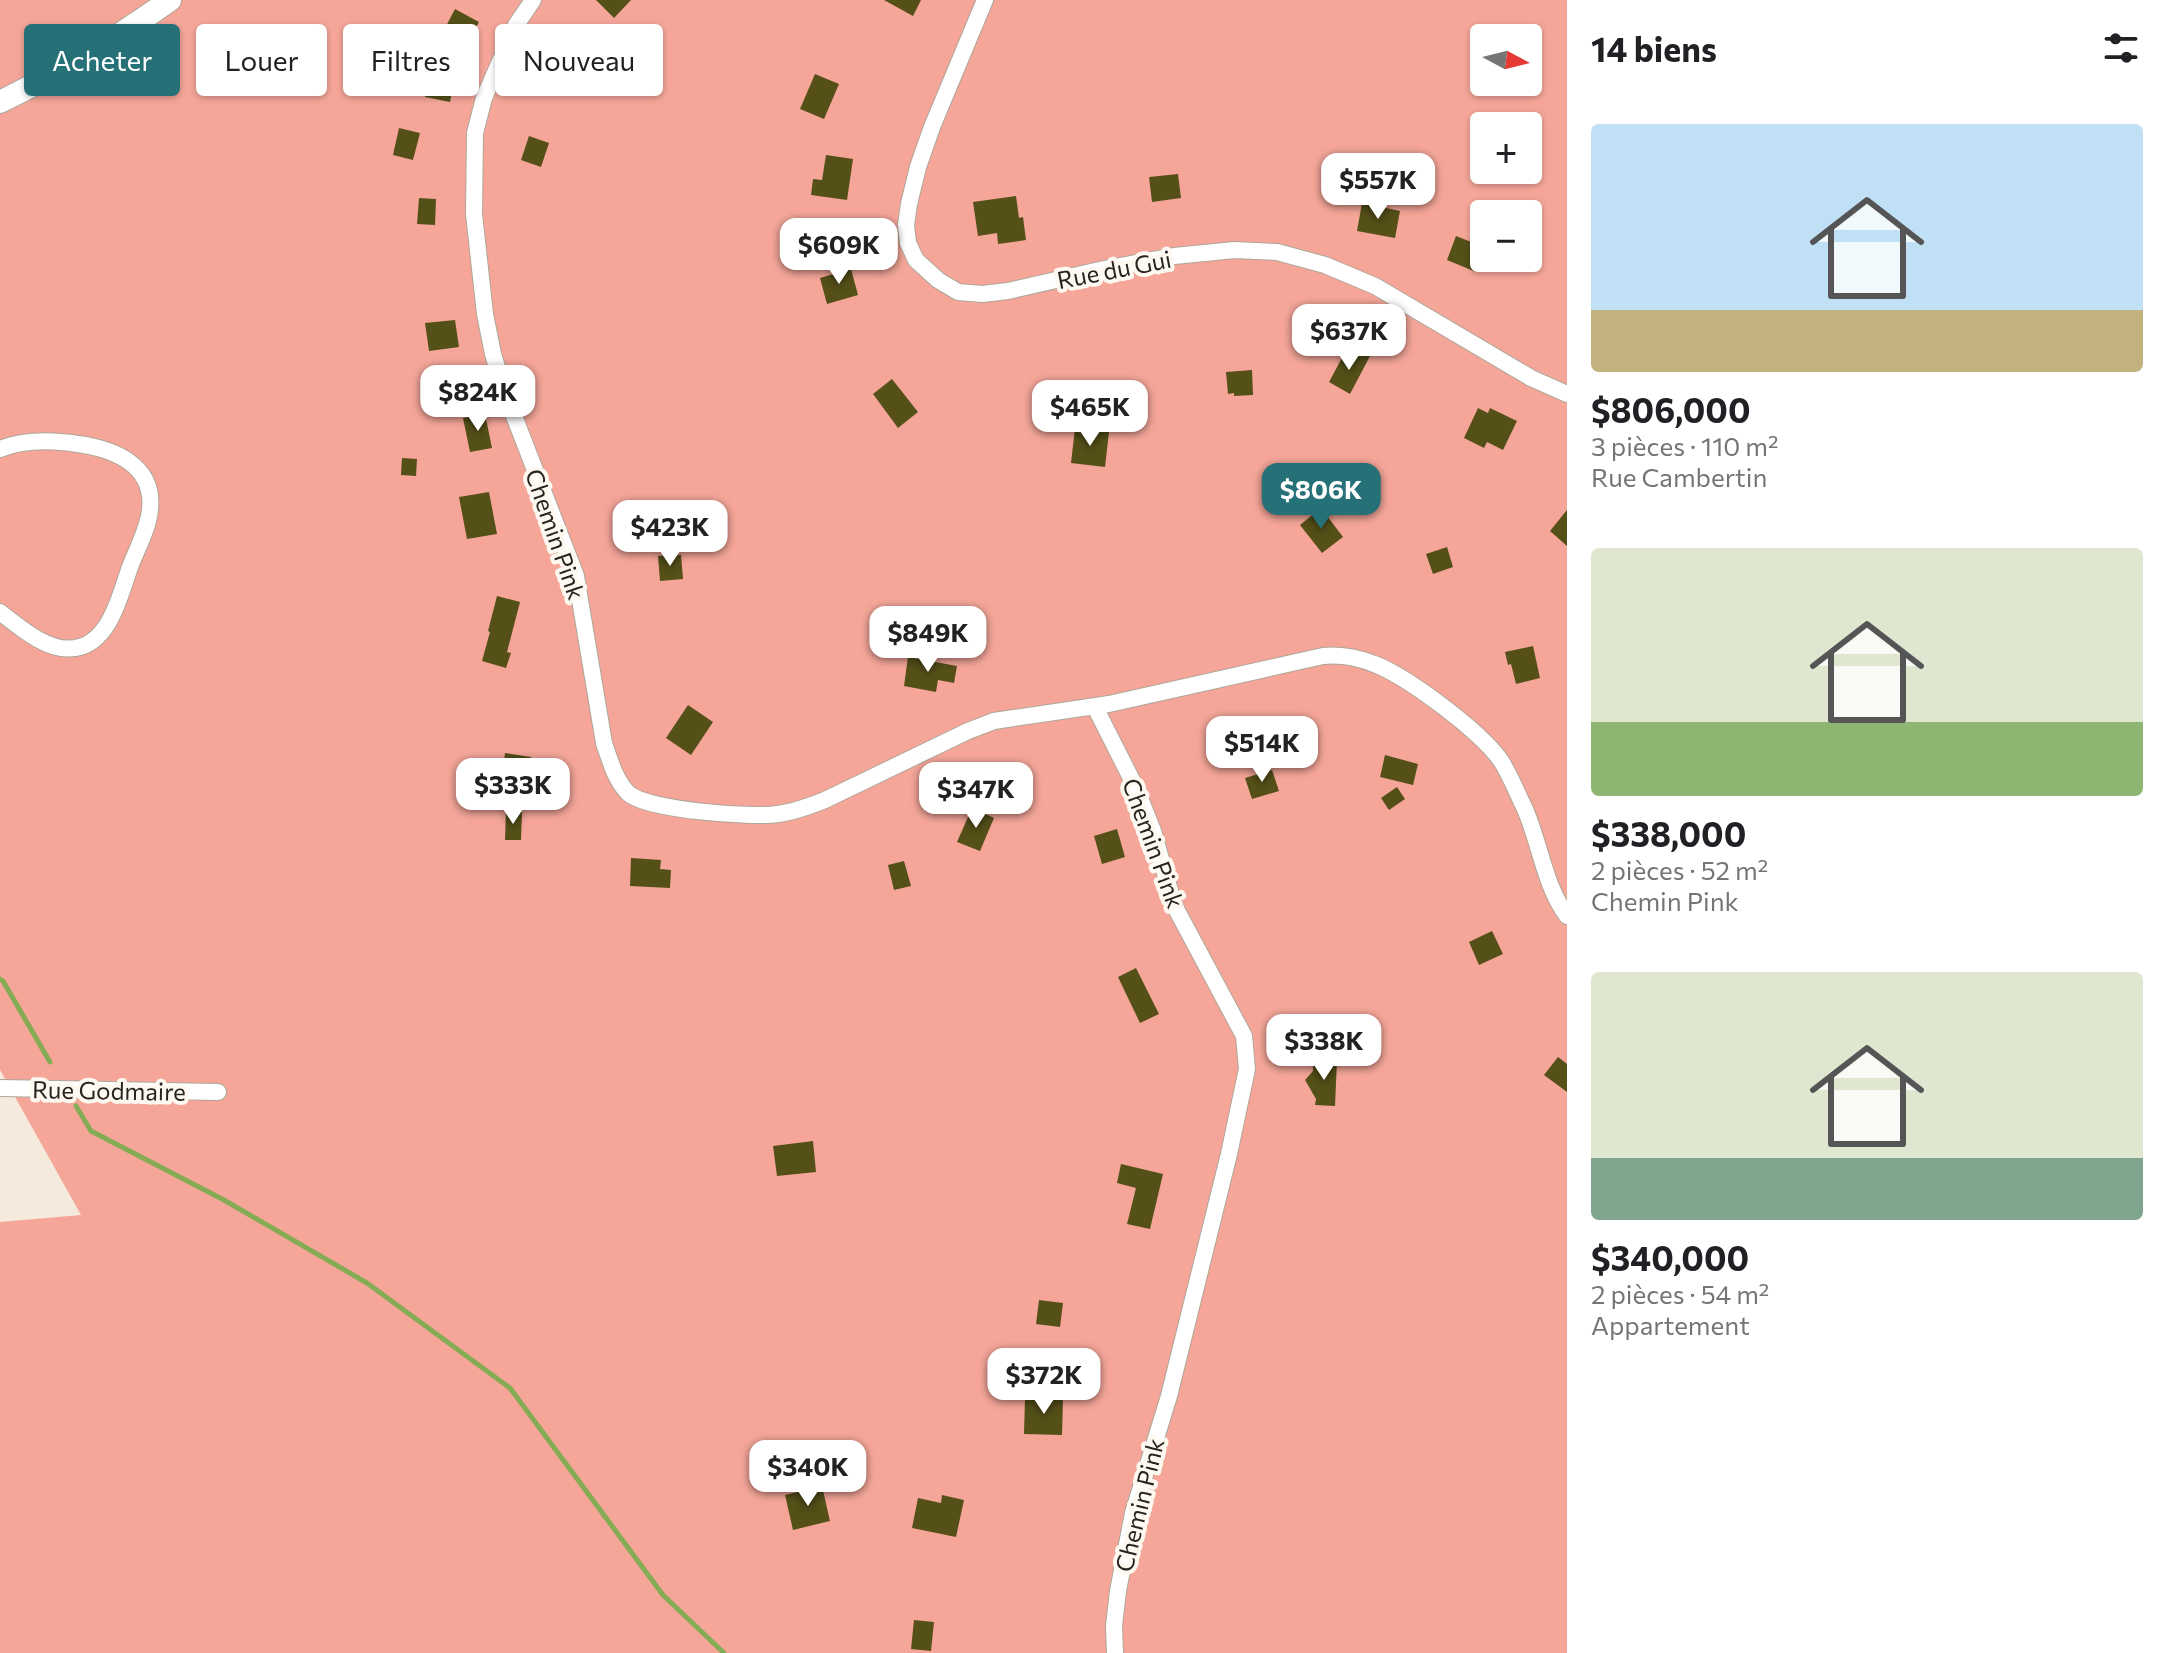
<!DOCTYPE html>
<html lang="fr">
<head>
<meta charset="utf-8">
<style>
	:root { --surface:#fff; --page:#f2f2f2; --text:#202124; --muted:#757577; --accent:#267077 }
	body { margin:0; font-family:Commissioner,sans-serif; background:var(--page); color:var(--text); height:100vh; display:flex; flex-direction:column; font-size:30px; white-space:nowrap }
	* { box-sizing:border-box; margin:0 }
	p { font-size:26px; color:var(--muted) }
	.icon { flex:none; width:44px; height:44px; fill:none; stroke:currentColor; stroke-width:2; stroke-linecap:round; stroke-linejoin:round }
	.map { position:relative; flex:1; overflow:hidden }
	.drawer { display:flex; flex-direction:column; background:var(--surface); width:600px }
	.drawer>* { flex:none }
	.hud { position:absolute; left:24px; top:24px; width:760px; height:72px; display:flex; gap:16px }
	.needle { width:52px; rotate:97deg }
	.tools { position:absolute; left:1470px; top:24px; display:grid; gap:16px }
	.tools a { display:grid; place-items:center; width:72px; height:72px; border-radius:8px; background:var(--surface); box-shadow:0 2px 6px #0004; font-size:40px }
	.price { position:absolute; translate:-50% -68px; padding:0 18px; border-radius:16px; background:#fff; color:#222; font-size:26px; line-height:52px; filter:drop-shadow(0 2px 4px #0008) }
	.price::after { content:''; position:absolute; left:50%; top:48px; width:24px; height:18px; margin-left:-12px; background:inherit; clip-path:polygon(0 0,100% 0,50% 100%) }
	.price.on { background:var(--accent); color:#fff }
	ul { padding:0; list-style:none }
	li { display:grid; align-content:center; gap:16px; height:424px; padding:0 24px }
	li span { display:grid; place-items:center; height:248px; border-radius:8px; color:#555 }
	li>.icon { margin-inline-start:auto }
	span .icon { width:144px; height:144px; fill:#fffc; stroke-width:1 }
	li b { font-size:34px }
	h2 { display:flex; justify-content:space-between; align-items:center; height:96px; padding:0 24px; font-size:34px }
	.pill { padding:0 28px; border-radius:8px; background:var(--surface); box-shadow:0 2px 6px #0004; font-size:28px; line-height:72px }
	.pill.on { background:var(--accent); color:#fff }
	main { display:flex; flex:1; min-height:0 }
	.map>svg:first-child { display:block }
	.green { fill:#f5a699; fill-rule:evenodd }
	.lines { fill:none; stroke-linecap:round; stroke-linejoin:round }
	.stream { stroke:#85ac54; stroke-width:5 }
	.building { fill:#555018 }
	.minor-casing { stroke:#afa699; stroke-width:18 }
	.secondary-casing { stroke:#afa699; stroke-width:24 }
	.minor { stroke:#fff; stroke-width:16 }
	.secondary { stroke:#fff; stroke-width:22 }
	.labels { text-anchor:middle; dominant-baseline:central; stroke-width:8; stroke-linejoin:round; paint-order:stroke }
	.street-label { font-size:24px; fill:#27241f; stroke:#fef9f0 }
</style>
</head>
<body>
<main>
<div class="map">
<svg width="1567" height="1653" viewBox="0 0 1567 1653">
	<rect width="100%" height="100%" fill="#f4ebdd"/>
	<!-- green -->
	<path class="green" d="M 0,0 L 1567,0 L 1567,1653 L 0,1653 L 0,1222 L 81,1215 L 0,1070 ZM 1484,38 L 1528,38 L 1528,82 L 1484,82 ZM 1484,126 L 1528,126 L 1528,170 L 1484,170 ZM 1484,214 L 1528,214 L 1528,258 L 1484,258 Z"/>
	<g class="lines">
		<!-- stream -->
		<g class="stream">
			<polyline points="0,979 3,981 50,1062"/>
			<polyline points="76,1106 91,1131 224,1200 367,1283 510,1388 663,1595 724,1653"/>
		</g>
	</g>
	<!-- building -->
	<g class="building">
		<polygon points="596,0 631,0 614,18"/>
		<polygon points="884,0 921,0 913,16"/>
		<polygon points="455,9 479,22 465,47 442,34"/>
		<polygon points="431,66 456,71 450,102 425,97"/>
		<polygon points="815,74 839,84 824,119 800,109"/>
		<polygon points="399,128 420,133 413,160 393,155"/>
		<polygon points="529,136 549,143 541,167 521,160"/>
		<polygon points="826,155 853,159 847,200 811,195 813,179 822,180"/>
		<polygon points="1178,174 1181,198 1152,202 1149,177"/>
		<polygon points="1016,196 1019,218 1023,217 1026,240 998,244 997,233 978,236 973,202"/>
		<polygon points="419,198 436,199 435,225 417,224"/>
		<polygon points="1362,203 1400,211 1395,238 1357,231"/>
		<polygon points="1456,236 1484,247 1484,258 1496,258 1490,272 1478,267 1476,272 1447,260"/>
		<polygon points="851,269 858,295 827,304 820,278"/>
		<polygon points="455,320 459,347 429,351 425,323"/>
		<polygon points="1360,350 1370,356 1350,394 1329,382 1343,356 1354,362"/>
		<polygon points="1252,370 1253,395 1234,396 1234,393 1228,394 1226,372"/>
		<polygon points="892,379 918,412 898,428 873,394"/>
		<polygon points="1478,408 1488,413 1490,408 1517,421 1503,450 1487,442 1484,448 1464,438"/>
		<polygon points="485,414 492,448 470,452 463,418"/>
		<polygon points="1075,428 1109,432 1105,467 1071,463"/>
		<polygon points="402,458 417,459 416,476 401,475"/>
		<polygon points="489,492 497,534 467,539 459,497"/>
		<polygon points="1321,508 1343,537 1322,553 1300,525"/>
		<polygon points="1567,510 1567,546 1550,531"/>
		<polygon points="1447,547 1453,567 1433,574 1426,554"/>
		<polygon points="681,555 683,579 660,581 658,556"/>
		<polygon points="497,596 520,602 507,652 511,653 506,668 482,661 490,632 488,631"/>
		<polygon points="1533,646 1540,678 1516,684 1511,664 1508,665 1505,652"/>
		<polygon points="908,657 957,666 954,683 938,680 936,692 904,686"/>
		<polygon points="688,705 713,722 691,755 666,738"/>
		<polygon points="505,753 531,757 525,792 500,788"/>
		<polygon points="1385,755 1418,764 1413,785 1380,777"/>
		<polygon points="1272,770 1279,791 1252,799 1245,778"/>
		<polygon points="1397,787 1405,799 1389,810 1381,798"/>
		<polygon points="972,808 994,818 980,851 957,842"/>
		<polygon points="506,811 522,812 521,840 505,840"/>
		<polygon points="1117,829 1125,857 1102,864 1094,836"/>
		<polygon points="631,858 661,860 660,869 671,870 670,888 630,886"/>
		<polygon points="904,861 911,886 894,890 888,865"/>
		<polygon points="1492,931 1503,954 1479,965 1469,942"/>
		<polygon points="1136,968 1159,1014 1140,1023 1118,977"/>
		<polygon points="1558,1057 1567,1064 1567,1092 1544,1075"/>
		<polygon points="1313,1059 1337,1060 1335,1106 1315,1105 1316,1099 1305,1080 1313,1071"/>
		<polygon points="813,1141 816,1172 777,1176 773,1146"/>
		<polygon points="1121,1164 1163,1174 1150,1229 1127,1224 1136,1188 1117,1183"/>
		<polygon points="1039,1300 1063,1303 1060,1327 1036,1324"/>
		<polygon points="1025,1398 1063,1399 1062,1435 1024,1434"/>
		<polygon points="822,1486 830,1521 793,1530 785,1495"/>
		<polygon points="942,1495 964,1500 956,1537 912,1528 918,1498 941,1503"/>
		<polygon points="914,1620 934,1622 931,1651 911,1649"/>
	</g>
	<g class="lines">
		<defs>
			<g id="minor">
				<path d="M 533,0 L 516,25 L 484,98 L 475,133 L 474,214 L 485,314 L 493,354 L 504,390 L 576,576 L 604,743 C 610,760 615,780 628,793 C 645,810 752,818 778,814 C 794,812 810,806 825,800 L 968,731 L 994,721 L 1109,704 L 1323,656 C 1341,654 1360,658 1377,665 C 1410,679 1477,729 1499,758 C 1508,770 1517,793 1524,807 C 1540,842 1544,885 1567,916"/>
				<polyline points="985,0 932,127 918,167 909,204 906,225 908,243 916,260 938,280 958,292 982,294 1008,291 1104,269 1174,256 1235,250 1277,252 1325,265 1375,286 1531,378 1567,394"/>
				<path d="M 0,449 C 25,439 52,440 78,444 C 114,449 155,465 150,510 C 148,529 137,549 130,567 C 120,595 110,643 75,648 C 49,653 19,627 0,612"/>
				<polyline points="1095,707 1136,788 1153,831 1174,905 1244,1036 1247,1069 1229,1154 1169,1396 1133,1513 1118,1591 1114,1626 1115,1653"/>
				<polyline points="0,1088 218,1092"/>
			</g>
			<path id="secondary" d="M 0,102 C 59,73 117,38 170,0"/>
		</defs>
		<!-- minor casing -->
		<use href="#minor" class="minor-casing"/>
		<!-- secondary casing -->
		<use href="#secondary" class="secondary-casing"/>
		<!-- minor -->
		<use href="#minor" class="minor"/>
		<!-- secondary -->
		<use href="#secondary" class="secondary"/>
	</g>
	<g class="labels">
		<!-- street labels -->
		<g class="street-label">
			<text transform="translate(1114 269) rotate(-11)">Rue du Gui</text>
			<text transform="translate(556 534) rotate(71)">Chemin Pink</text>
			<text transform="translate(1154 843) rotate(70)">Chemin Pink</text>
			<text transform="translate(109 1090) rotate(1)">Rue Godmaire</text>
			<text transform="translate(1139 1505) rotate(-76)">Chemin Pink</text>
		</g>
	</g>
</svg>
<div class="tools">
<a><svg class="needle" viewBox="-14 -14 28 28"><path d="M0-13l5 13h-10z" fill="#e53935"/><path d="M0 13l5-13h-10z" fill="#757577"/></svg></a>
<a>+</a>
<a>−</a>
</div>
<b class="price" style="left:1378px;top:221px">$557K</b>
<b class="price" style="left:839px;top:286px">$609K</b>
<b class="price" style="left:1349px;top:372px">$637K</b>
<b class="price" style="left:478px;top:433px">$824K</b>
<b class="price" style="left:1090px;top:448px">$465K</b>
<b class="price on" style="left:1321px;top:531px">$806K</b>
<b class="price" style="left:670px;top:568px">$423K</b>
<b class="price" style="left:928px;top:674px">$849K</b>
<b class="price" style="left:1262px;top:784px">$514K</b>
<b class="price" style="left:513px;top:826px">$333K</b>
<b class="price" style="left:976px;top:830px">$347K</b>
<b class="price" style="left:1324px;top:1082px">$338K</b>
<b class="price" style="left:1044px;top:1416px">$372K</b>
<b class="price" style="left:808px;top:1508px">$340K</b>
<div class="hud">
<a class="pill on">Acheter</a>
<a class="pill">Louer</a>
<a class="pill">Filtres</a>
<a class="pill">Nouveau</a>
</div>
</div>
<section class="drawer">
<h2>14 biens<svg class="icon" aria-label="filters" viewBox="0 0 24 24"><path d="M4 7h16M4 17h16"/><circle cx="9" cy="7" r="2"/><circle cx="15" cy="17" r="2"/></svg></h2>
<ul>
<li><span style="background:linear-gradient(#bfe0f5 75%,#c2b280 0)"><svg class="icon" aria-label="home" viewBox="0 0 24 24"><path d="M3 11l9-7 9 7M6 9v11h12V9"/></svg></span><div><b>$806,000</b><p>3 pièces · 110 m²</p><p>Rue Cambertin</p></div></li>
<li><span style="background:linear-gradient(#dfe7d0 70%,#8fb573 0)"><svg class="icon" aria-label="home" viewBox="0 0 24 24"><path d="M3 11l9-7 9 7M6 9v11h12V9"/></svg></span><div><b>$338,000</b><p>2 pièces · 52 m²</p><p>Chemin Pink</p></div></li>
<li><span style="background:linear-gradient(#dfe7d0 75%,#7fa58c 0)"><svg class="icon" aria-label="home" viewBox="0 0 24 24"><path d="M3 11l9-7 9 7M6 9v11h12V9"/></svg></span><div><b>$340,000</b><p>2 pièces · 54 m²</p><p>Appartement</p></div></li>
</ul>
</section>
</main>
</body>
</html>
